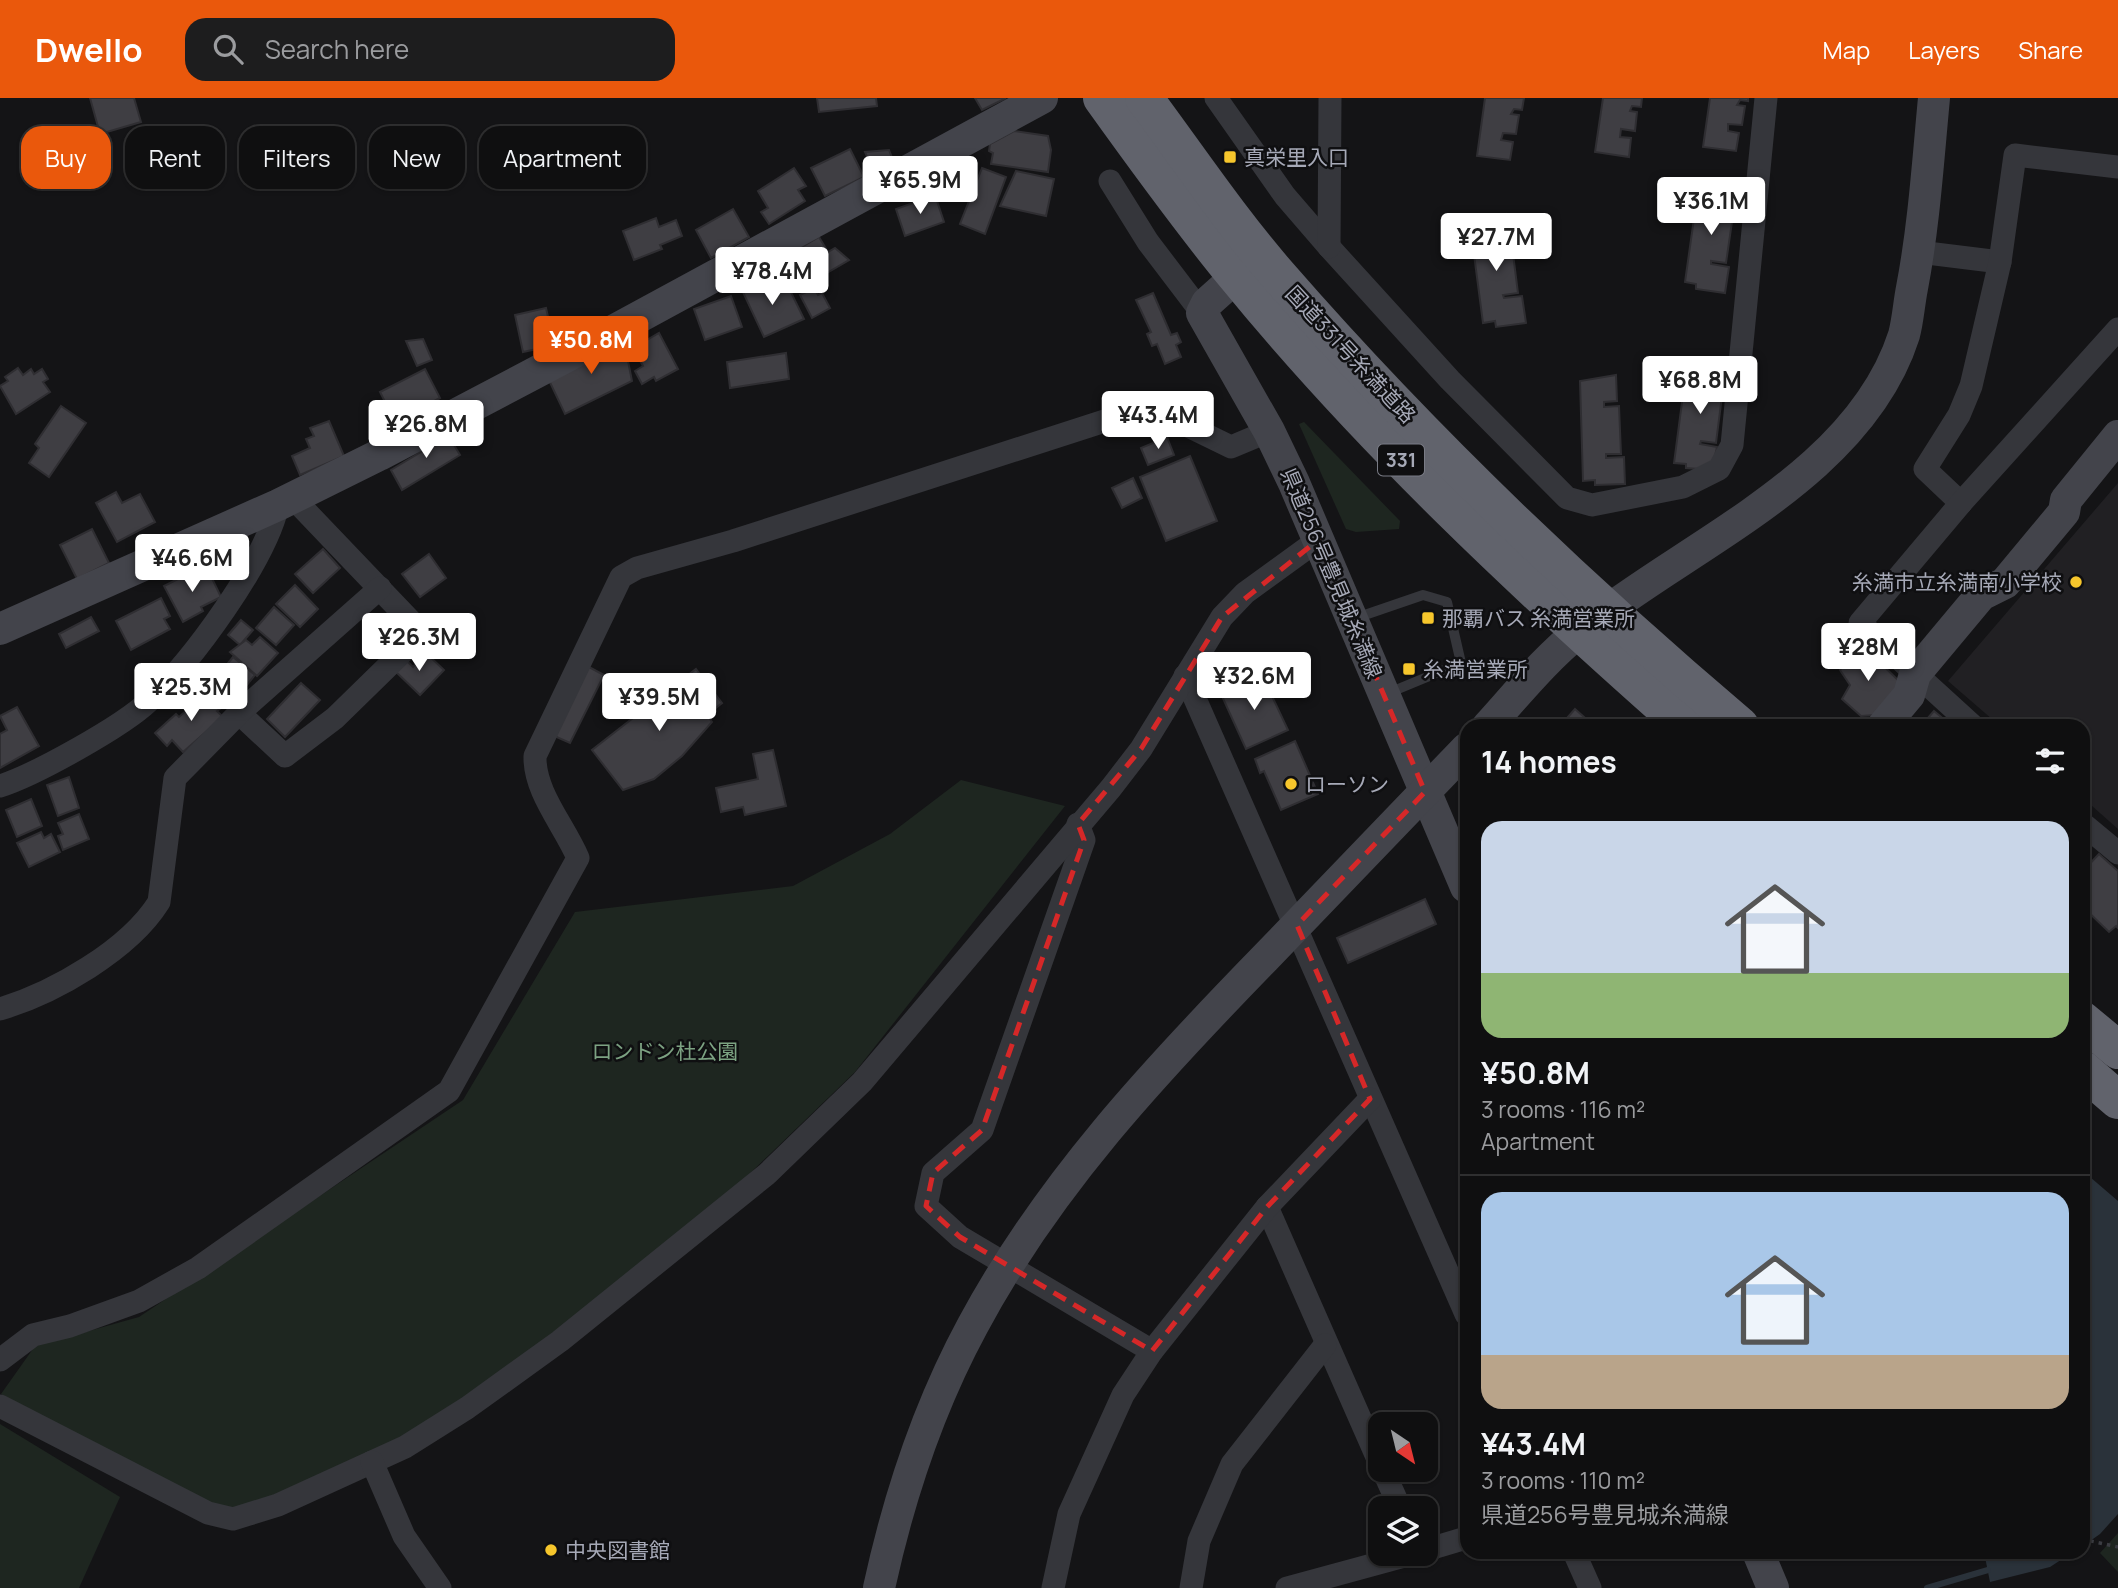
<!DOCTYPE html>
<html lang="en">
<head>
<meta charset="utf-8">
<style>
	:root { --surface:#0f0f10; --page:#1d1d1e; --text:#f1f3f6; --muted:#9b9c9f; --line:#2f2f30; --accent:#ea580c }
	body { margin:0; font-family:Manrope,"Noto Sans JP",sans-serif; background:var(--page); color:var(--text); height:100vh; display:flex; flex-direction:column; font-size:26px; white-space:nowrap }
	* { box-sizing:border-box; margin:0 }
	p { font-size:23px; color:var(--muted) }
	.icon { flex:none; width:38px; height:38px; fill:none; stroke:currentColor; stroke-width:2; stroke-linecap:round; stroke-linejoin:round }
	.map { position:relative; flex:1; overflow:hidden }
	.drawer { position:absolute; left:1460px; top:621px; width:630px; height:840px; display:flex; flex-direction:column; background:var(--surface); border-radius:21px; box-shadow:0 2px 5px #0004,0 0 0 2px var(--line) }
	.drawer>* { flex:none }
	.hud { position:absolute; left:21px; top:28px; width:665px; height:63px; display:flex; gap:14px }
	.needle { width:46px; rotate:145deg }
	.tools { position:absolute; left:1368px; top:1314px; display:grid; gap:14px }
	.tools a { display:grid; place-items:center; width:70px; height:70px; border-radius:14px; background:var(--surface); box-shadow:0 2px 5px #0004,0 0 0 2px var(--line); font-size:35px }
	.price { position:absolute; translate:-50% -60px; padding:0 16px; border-radius:7px; background:#fff; color:#222; font-size:23px; line-height:46px; filter:drop-shadow(0 2px 4px #0008) }
	.price::after { content:''; position:absolute; left:50%; top:42px; width:21px; height:16px; margin-left:-10px; background:inherit; clip-path:polygon(0 0,100% 0,50% 100%) }
	.price.current { background:var(--accent); color:#fff }
	ul { padding:0; list-style:none }
	li { display:grid; align-content:center; gap:14px; height:371px; padding:0 21px }
	li+li { border-top:2px solid var(--line) }
	li span { display:grid; place-items:center; height:217px; border-radius:21px; color:#555 }
	li>.icon { margin-inline-start:auto }
	span .icon { width:126px; height:126px; fill:#fffc; stroke-width:1 }
	li b { font-size:30px }
	h2 { display:flex; justify-content:space-between; align-items:center; height:84px; padding:0 21px; font-size:30px }
	.chip { padding:0 24px; border-radius:21px; background:var(--surface); box-shadow:0 2px 5px #0004,0 0 0 2px var(--line); font-size:24px; line-height:63px }
	.chip.current { background:var(--accent); color:#fff }
	header { display:flex; align-items:center; gap:42px; box-sizing:border-box; height:98px; padding:0 35px; background:var(--accent); color:#fff }
	header strong { font-size:33px }
	nav { display:flex; gap:38px; margin-inline-start:auto; font-size:24px }
	.search { width:490px; height:63px; background:var(--page); display:flex; align-items:center; gap:18px; box-sizing:border-box; padding:0 24px; border-radius:21px; color:var(--muted); font-size:26px }
	.map>svg:first-child { display:block }
	.built { fill:#212023 }
	.green { fill:#1e2620 }
	.water { fill:#2a323a }
	.lines { fill:none; stroke-linecap:round; stroke-linejoin:round }
	.stream { stroke:#2a323a; stroke-width:6 }
	.building { fill:#3f3e43; stroke:#2f2e32; stroke-width:2 }
	.path { stroke:#3b3c42; stroke-width:3.5; stroke-dasharray:3.5 5; stroke-linecap:butt }
	.lane { stroke:#35363b; stroke-width:10 }
	.street { stroke:#35363b; stroke-width:23 }
	.secondary { stroke:#43444b; stroke-width:32 }
	.highway { stroke:#61636c; stroke-width:38 }
	.marked { fill:none; stroke:#d62828; stroke-width:5; stroke-dasharray:14 9; stroke-linejoin:round }
	.poi-dot { fill:#f6c62c; stroke:#0f0f11; stroke-width:2.5 }
	.labels { text-anchor:middle; dominant-baseline:central; stroke-width:5; stroke-linejoin:round; paint-order:stroke }
	.shield { fill:#0f0f11; stroke:#797b85; stroke-width:2 }
	.shield-label { font-size:19px; font-weight:bold; fill:#a6a9b7 }
	.poi-label { font-size:21px; fill:#a6a9b7; stroke:#0f0f11; text-anchor:start }
	.street-label { font-size:21px; fill:#a6a9b7; stroke:#0f0f11 }
	.park-label { font-size:21px; fill:#7ca282; stroke:#0f0f11 }
</style>
</head>
<body>
<header>
<strong>Dwello</strong>
<div class="search"><svg class="icon" aria-label="search" viewBox="0 0 24 24"><circle cx="10" cy="10" r="6"/><path d="M15 15l6 6"/></svg>Search here</div>
<nav><a>Map</a><a>Layers</a><a>Share</a></nav>
</header>
<div class="map">
<svg width="2118" height="1490" viewBox="0 0 2118 1490">
	<rect width="100%" height="100%" fill="#141416"/>
	<!-- built -->
	<polygon class="built" points="2118,385 2118,731 2083,700 2082,628 2000,628 1948,583"/>
	<!-- green -->
	<g class="green">
		<polygon points="1304,324 1400,423 1399,431 1356,434 1346,431 1299,326"/>
		<polygon points="961,682 1065,708 855,974 713,1111 564,1230 402,1343 273,1402 230,1413 207,1407 1,1296 35,1248 139,1219 463,1002 575,814 793,788 890,736"/>
		<polygon points="0,1326 120,1399 79,1490 0,1490"/>
		<polygon points="2118,1435 2118,1474 2100,1455"/>
	</g>
	<!-- water -->
	<g class="water">
		<polygon points="2083,1073 2118,1103 2118,1416 2100,1436 2083,1448"/>
		<polygon points="1984,1454 2073,1454 2050,1469 1990,1484"/>
	</g>
	<g class="lines">
		<!-- stream -->
		<polyline class="stream" points="1927,1490 1988,1472"/>
	</g>
	<!-- building -->
	<g class="building">
		<polygon points="90,0 134,0 141,24 100,36"/>
		<polygon points="817,0 876,0 877,8 819,14"/>
		<polygon points="975,0 1006,0 982,12"/>
		<polygon points="1485,0 1524,0 1522,12 1514,11 1511,16 1519,17 1516,36 1503,35 1501,42 1513,44 1510,62 1477,58"/>
		<polygon points="1603,0 1642,0 1641,9 1632,8 1630,13 1637,14 1635,33 1621,31 1620,39 1631,40 1629,59 1595,54"/>
		<polygon points="1710,0 1748,0 1748,3 1740,2 1737,7 1745,8 1742,27 1728,26 1728,33 1739,35 1736,53 1703,49"/>
		<polygon points="1014,33 1048,38 1051,52 1048,74 991,66 993,55 989,53 990,46"/>
		<polygon points="850,51 864,79 825,98 811,70"/>
		<polygon points="889,52 893,62 872,71 865,54"/>
		<polygon points="794,70 806,88 798,92 805,103 769,126 761,114 768,110 758,93"/>
		<polygon points="982,70 1006,79 985,136 960,126"/>
		<polygon points="1016,73 1054,81 1046,118 1000,108"/>
		<polygon points="1719,83 1736,86 1732,112 1719,110 1718,115 1733,117 1726,165 1711,163 1711,166 1729,169 1725,195 1696,191 1696,186 1685,184 1699,85 1716,88"/>
		<polygon points="935,97 944,124 905,138 896,111"/>
		<polygon points="733,111 749,139 711,160 696,132"/>
		<polygon points="1506,116 1509,143 1496,145 1496,150 1512,148 1518,195 1503,197 1504,200 1522,198 1526,225 1496,229 1495,223 1483,225 1470,126"/>
		<polygon points="656,120 659,129 676,122 682,138 660,147 662,151 634,162 623,133"/>
		<polygon points="819,139 828,154 835,150 849,162 808,186 790,156"/>
		<polygon points="767,180 772,191 786,184 804,221 764,239 742,192"/>
		<polygon points="814,190 818,197 822,195 830,210 812,220 800,197"/>
		<polygon points="1153,195 1171,237 1177,235 1181,244 1176,247 1181,259 1165,266 1157,246 1152,248 1147,236 1151,234 1136,202"/>
		<polygon points="731,198 742,229 705,242 694,211"/>
		<polygon points="546,210 549,223 566,220 568,233 555,247 523,254 515,217"/>
		<polygon points="659,235 678,271 656,283 654,279 642,286 635,273 643,268 633,250"/>
		<polygon points="623,238 632,283 565,316 546,276"/>
		<polygon points="423,241 432,262 417,268 406,243"/>
		<polygon points="786,255 789,281 730,290 727,264"/>
		<polygon points="1707,263 1724,266 1721,292 1707,290 1707,295 1722,298 1716,345 1701,343 1700,346 1717,349 1712,372 1686,370 1686,366 1674,365 1687,266 1705,268"/>
		<polygon points="18,270 23,277 31,271 34,276 42,271 48,281 43,284 50,294 16,316 0,288 8,283 5,279"/>
		<polygon points="425,271 440,300 395,324 380,294"/>
		<polygon points="1616,277 1617,303 1604,304 1604,309 1619,308 1621,356 1606,356 1606,360 1624,359 1625,386 1595,387 1595,382 1583,383 1580,283"/>
		<polygon points="61,308 86,325 49,379 29,365 39,350 35,346"/>
		<polygon points="329,323 344,358 300,377 292,358 310,350 306,341 314,338 310,330"/>
		<polygon points="445,332 460,357 402,392 391,372 424,352 421,346"/>
		<polygon points="1167,339 1174,357 1148,367 1141,350"/>
		<polygon points="1190,358 1217,423 1166,443 1140,379"/>
		<polygon points="1133,380 1142,400 1122,410 1112,390"/>
		<polygon points="116,394 122,405 140,396 155,424 117,444 96,405"/>
		<polygon points="92,431 109,465 77,481 60,447"/>
		<polygon points="323,451 340,470 313,495 295,476"/>
		<polygon points="429,456 446,480 420,499 402,476"/>
		<polygon points="208,472 221,499 201,509 203,513 183,524 164,488 184,478 186,483"/>
		<polygon points="295,487 318,511 300,529 276,506"/>
		<polygon points="161,500 170,518 164,521 170,531 131,552 116,523"/>
		<polygon points="274,509 294,527 276,547 256,530"/>
		<polygon points="91,519 99,533 66,550 59,536"/>
		<polygon points="241,522 253,532 240,547 228,537"/>
		<polygon points="260,539 278,555 257,578 230,554 246,542 252,547"/>
		<polygon points="1860,545 1904,588 1876,617 1861,618 1842,601 1850,587 1840,572"/>
		<polygon points="426,555 444,572 420,597 393,571 404,560 413,569"/>
		<polygon points="233,559 255,577 238,598 216,580"/>
		<polygon points="587,568 604,577 570,645 552,637"/>
		<polygon points="696,571 722,605 707,617 712,624 682,658 654,681 623,692 592,652"/>
		<polygon points="1262,577 1288,632 1246,651 1221,596"/>
		<polygon points="301,585 320,602 285,639 267,621"/>
		<polygon points="195,595 202,603 209,597 221,610 217,613 223,619 183,654 172,642 167,648 155,635 176,616 179,619 188,611 183,605"/>
		<polygon points="17,609 39,648 0,670 0,636 7,632 0,618"/>
		<polygon points="1575,611 1594,628 1560,628"/>
		<polygon points="1934,613 1952,628 1921,628"/>
		<polygon points="1295,643 1318,696 1281,712 1264,673 1260,675 1255,661"/>
		<polygon points="773,652 786,708 745,717 743,709 721,714 716,690 758,681 753,656"/>
		<polygon points="69,679 79,710 58,718 47,687"/>
		<polygon points="31,701 42,728 17,739 6,712"/>
		<polygon points="79,716 89,741 63,752 58,738 63,736 58,725"/>
		<polygon points="41,734 44,740 51,736 60,754 29,769 17,745"/>
		<polygon points="2099,756 2118,773 2118,830 2116,828 2109,834 2082,808 2082,774"/>
		<polygon points="1425,801 1436,826 1348,865 1337,840"/>
	</g>
	<g class="lines">
		<!-- path -->
		<g class="path">
			<polyline points="2082,1441 2118,1449"/>
			<polyline points="1984,1455 1986,1454"/>
		</g>
		<!-- lane -->
		<polyline class="lane" points="1353,521 1423,497 1447,504 1461,565 1386,596"/>
		<!-- street -->
		<g class="street">
			<polyline points="1216,0 1285,98 1329,149 1450,282 1567,400 1592,407 1683,389 1719,371 1732,347 1766,0"/>
			<polyline points="1110,83 1148,144 1202,215"/>
			<polyline points="1329,149 1330,0"/>
			<polyline points="1919,154 2000,164"/>
			<polyline points="1961,405 1925,371 1959,317 1971,288 2000,164 2015,57 2118,69"/>
			<polyline points="1185,578 1466,1216"/>
			<polyline points="239,615 285,658 335,620 422,535 293,400"/>
			<polyline points="1973,628 1860,525 1961,405 2118,231"/>
			<path d="M 0,688 C 35,677 123,628 149,603 C 192,563 265,464 278,407"/>
			<polyline points="2082,725 2118,755"/>
			<polyline points="1078,726 1084,742 982,1032 933,1075 926,1108 960,1139 1152,1253"/>
			<path d="M 0,911 C 54,895 129,852 159,804 L 175,680 L 239,615 L 380,490"/>
			<polyline points="1267,1109 1381,1368"/>
			<path d="M 0,1262 L 33,1237 L 70,1228 L 139,1203 L 198,1170 L 449,993 L 578,760 C 564,727 534,694 535,658 L 621,479 L 637,470 L 733,443 L 1151,308 L 1167,311 L 1186,327 L 1231,349 L 1269,333"/>
			<polyline points="0,1308 208,1415 233,1421 278,1407 405,1349 467,1310 560,1243 767,1076 862,984 1111,690 1141,651 1222,519 1245,495 1318,442"/>
			<polyline points="372,1364 404,1438 440,1490"/>
			<polyline points="1383,1372 1400,1410"/>
			<polyline points="1426,1452 1466,1440"/>
			<polyline points="1574,1454 1590,1490"/>
			<polyline points="1053,1490 1069,1416 1123,1297 1152,1253 1267,1109 1370,1001"/>
			<polyline points="1191,1490 1199,1443 1232,1366 1325,1247"/>
			<polyline points="1287,1490 1412,1456"/>
		</g>
		<!-- secondary -->
		<g class="secondary">
			<polyline points="1236,179 1207,205 1202,215 1269,333 1294,385 1466,789"/>
			<polyline points="0,531 278,407 379,357 569,257 1042,0"/>
			<path d="M 1488,628 C 1517,596 1546,560 1580,533 C 1688,446 1859,378 1904,237 C 1908,222 1909,205 1912,190 C 1924,127 1928,63 1934,0"/>
			<polyline points="1883,628 1909,597 1915,576 1981,497 2005,485 2064,414 2066,402 2118,338"/>
			<polyline points="1758,1454 1773,1490"/>
			<path d="M 879,1490 C 899,1398 928,1310 973,1227 C 1048,1087 1155,973 1265,860 C 1332,791 1399,721 1466,651"/>
		</g>
		<!-- highway -->
		<g class="highway">
			<path d="M 1102,0 C 1145,60 1189,121 1236,178 C 1370,342 1526,488 1685,628"/>
			<path d="M 1144,0 C 1188,59 1230,122 1278,177 C 1420,340 1576,489 1740,628"/>
			<polyline points="2082,922 2118,952"/>
			<polyline points="2082,971 2118,1002"/>
		</g>
	</g>
	<!-- marked area -->
	<path class="marked" d="M 1318,442 L 1425,694 L 1297,827 L 1370,1001 L 1267,1109 L 1152,1253 L 960,1139 L 926,1108 L 933,1075 L 982,1032 L 1084,742 L 1078,726 L 1141,651 L 1222,519 Z"/>
	<!-- markers -->
	<g class="poi-dot">
		<rect x="1223" y="52" width="14" height="14" rx="3.5"/>
		<circle cx="2076" cy="484" r="7"/>
		<rect x="1421" y="513" width="14" height="14" rx="3.5"/>
		<rect x="1402" y="564" width="14" height="14" rx="3.5"/>
		<circle cx="1291" cy="686" r="7"/>
		<circle cx="551" cy="1452" r="7"/>
	</g>
	<g class="labels">
		<!-- shield labels -->
		<rect class="shield" x="1378" y="346.5" width="46" height="31" rx="5"/>
		<g class="shield-label">
			<text x="1401" y="362">331</text>
		</g>
		<!-- poi labels -->
		<g class="poi-label">
			<text x="1244" y="59">真栄里入口</text>
			<text x="2062" y="484" text-anchor="end">糸満市立糸満南小学校</text>
			<text x="1442" y="520">那覇バス 糸満営業所</text>
			<text x="1423" y="571">糸満営業所</text>
			<text x="1305" y="686">ローソン</text>
			<text x="565" y="1452">中央図書館</text>
		</g>
		<!-- street labels -->
		<g class="street-label">
			<text transform="translate(1351 256) rotate(47)">国道331号糸満道路</text>
			<text transform="translate(1332 475) rotate(67)">県道256号豊見城糸満線</text>
		</g>
		<!-- park labels -->
		<g class="park-label">
			<text x="665" y="953">ロンドン杜公園</text>
		</g>
	</g>
</svg>
<div class="tools">
<a><svg class="needle" viewBox="-14 -14 28 28"><path d="M0-13l5 13h-10z" fill="#e53935"/><path d="M0 13l5-13h-10z" fill="#9b9c9f"/></svg></a>
<a><svg class="icon" aria-label="layers" viewBox="0 0 24 24"><path d="M12 4l9 5-9 5-9-5zM3 14l9 5 9-5"/></svg></a>
</div>
<b class="price" style="left:920px;top:118px">¥65.9M</b>
<b class="price" style="left:1711px;top:139px">¥36.1M</b>
<b class="price" style="left:1496px;top:175px">¥27.7M</b>
<b class="price" style="left:772px;top:209px">¥78.4M</b>
<b class="price current" style="left:591px;top:278px">¥50.8M</b>
<b class="price" style="left:1700px;top:318px">¥68.8M</b>
<b class="price" style="left:1158px;top:353px">¥43.4M</b>
<b class="price" style="left:426px;top:362px">¥26.8M</b>
<b class="price" style="left:192px;top:496px">¥46.6M</b>
<b class="price" style="left:419px;top:575px">¥26.3M</b>
<b class="price" style="left:1868px;top:585px">¥28M</b>
<b class="price" style="left:1254px;top:614px">¥32.6M</b>
<b class="price" style="left:191px;top:625px">¥25.3M</b>
<b class="price" style="left:659px;top:635px">¥39.5M</b>
<div class="hud">
<a class="chip current">Buy</a>
<a class="chip">Rent</a>
<a class="chip">Filters</a>
<a class="chip">New</a>
<a class="chip">Apartment</a>
</div>
<section class="drawer">
<h2>14 homes<svg class="icon" aria-label="filters" viewBox="0 0 24 24"><path d="M4 7h16M4 17h16"/><circle cx="9" cy="7" r="2"/><circle cx="15" cy="17" r="2"/></svg></h2>
<ul>
<li><span style="background:linear-gradient(#c9d6e8 70%,#8fb573 0)"><svg class="icon" aria-label="home" viewBox="0 0 24 24"><path d="M3 11l9-7 9 7M6 9v11h12V9"/></svg></span><div><b>¥50.8M</b><p>3 rooms · 116 m²</p><p>Apartment</p></div></li>
<li><span style="background:linear-gradient(#a9c7e8 75%,#b9a48a 0)"><svg class="icon" aria-label="home" viewBox="0 0 24 24"><path d="M3 11l9-7 9 7M6 9v11h12V9"/></svg></span><div><b>¥43.4M</b><p>3 rooms · 110 m²</p><p>県道256号豊見城糸満線</p></div></li>
</ul>
</section>
</div>
</body>
</html>
